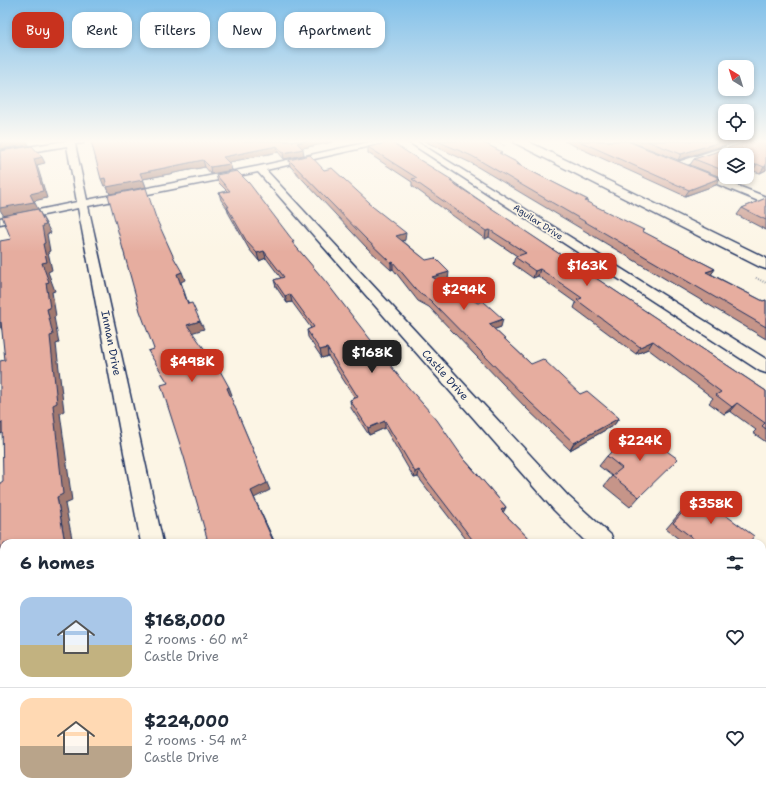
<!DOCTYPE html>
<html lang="en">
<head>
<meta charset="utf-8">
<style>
	:root { --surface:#fff; --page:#f2f2f3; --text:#1f2937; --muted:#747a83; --line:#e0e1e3; --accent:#c8321e }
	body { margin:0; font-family:"Shantell Sans",sans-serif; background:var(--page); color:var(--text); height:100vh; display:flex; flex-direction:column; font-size:15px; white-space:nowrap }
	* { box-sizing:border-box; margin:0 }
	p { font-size:13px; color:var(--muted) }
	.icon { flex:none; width:22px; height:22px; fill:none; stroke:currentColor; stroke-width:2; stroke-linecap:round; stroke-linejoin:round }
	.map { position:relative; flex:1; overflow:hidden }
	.details { position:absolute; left:0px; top:539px; width:766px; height:256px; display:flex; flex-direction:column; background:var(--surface); border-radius:12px 12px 0 0; box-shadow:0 2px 6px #0003 }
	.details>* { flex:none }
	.top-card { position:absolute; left:12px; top:12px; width:400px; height:36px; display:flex; gap:8px }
	.needle { width:26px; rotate:322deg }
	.buttons { position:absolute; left:718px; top:60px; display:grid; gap:8px }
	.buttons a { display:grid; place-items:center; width:36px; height:36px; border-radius:8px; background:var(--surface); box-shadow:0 2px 6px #0003; font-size:20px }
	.price { position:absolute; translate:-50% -34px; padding:0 9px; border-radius:8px; background:var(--accent); color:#fff; font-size:13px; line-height:26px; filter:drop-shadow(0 1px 2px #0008) }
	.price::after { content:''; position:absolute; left:50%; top:24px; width:12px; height:9px; margin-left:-6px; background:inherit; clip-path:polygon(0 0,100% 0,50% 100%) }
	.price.active { background:#222; color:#fff }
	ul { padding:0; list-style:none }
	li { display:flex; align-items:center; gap:12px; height:100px; padding:0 20px }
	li+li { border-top:1px solid var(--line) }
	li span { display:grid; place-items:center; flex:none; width:112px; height:80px; border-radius:12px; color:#555 }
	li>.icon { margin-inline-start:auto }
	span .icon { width:48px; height:48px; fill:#fffc; stroke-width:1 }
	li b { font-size:17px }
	h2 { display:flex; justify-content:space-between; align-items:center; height:48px; padding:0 20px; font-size:17px }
	.pill { padding:0 14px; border-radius:12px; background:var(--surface); box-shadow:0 2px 6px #0003; font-size:14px; line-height:36px }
	.pill.active { background:var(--accent); color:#fff }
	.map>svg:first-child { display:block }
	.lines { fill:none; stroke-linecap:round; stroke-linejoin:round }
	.street-casing { stroke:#1b2f5e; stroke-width:3 }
	.secondary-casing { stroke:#1b2f5e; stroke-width:3 }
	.path-far1 { stroke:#1b2f5e; stroke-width:1.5; stroke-dasharray:0.5 1.5; stroke-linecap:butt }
	.path { stroke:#1b2f5e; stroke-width:2; stroke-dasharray:0.5 2; stroke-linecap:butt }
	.street { fill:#fcf5e5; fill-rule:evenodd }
	.secondary { fill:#fcf5e5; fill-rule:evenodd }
	.wall { fill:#c69589; stroke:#1b2f5e }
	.shaded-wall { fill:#a1796f; stroke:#1b2f5e }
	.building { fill:#e6ad9f; stroke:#1b2f5e }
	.labels { text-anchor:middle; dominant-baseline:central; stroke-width:3.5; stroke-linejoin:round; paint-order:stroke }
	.far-street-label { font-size:9px; fill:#1b2f5e; stroke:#fcf5e5 }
	.street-label { font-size:11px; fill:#1b2f5e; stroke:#fcf5e5 }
</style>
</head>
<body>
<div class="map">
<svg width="766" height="795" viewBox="0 0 766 795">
	<rect width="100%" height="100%" fill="#fcf5e5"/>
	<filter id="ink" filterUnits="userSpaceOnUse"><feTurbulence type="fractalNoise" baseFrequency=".025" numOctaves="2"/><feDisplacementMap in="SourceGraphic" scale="8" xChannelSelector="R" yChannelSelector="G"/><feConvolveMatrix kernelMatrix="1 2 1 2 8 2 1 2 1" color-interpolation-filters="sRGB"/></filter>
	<g filter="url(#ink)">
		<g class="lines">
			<defs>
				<g id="street">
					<polygon points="66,141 84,141 83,143 75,144 87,200 260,166 374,141 388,141 384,143 266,170 568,496 611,535 614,543 587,543 554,510 258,172 88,206 163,543 141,543 78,208 0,224 0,218 77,202 67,146 0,157 0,151"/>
					<polygon points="407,141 416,141 766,359 766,373 760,371"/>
					<polygon points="742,141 753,141 752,143 681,167 675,167 673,165 675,163"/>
					<polygon points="698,170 766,197 766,204 695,175 693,173 695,171"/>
					<polygon points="762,653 766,655 766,682 762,680"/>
					<polygon points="187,791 217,791 218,795 188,795"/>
				</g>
				<polygon id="secondary" points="514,141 527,141 766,258 766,269 760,267 515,143"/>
			</defs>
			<!-- street casing -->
			<use href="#street" class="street-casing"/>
			<!-- secondary casing -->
			<use href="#secondary" class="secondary-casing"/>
			<!-- path-far1 -->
			<polyline class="path-far1" points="495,141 505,146"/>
			<!-- path -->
			<polyline class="path" points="756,278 766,283"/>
			<!-- street -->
			<use href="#street" class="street"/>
			<!-- secondary -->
			<use href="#secondary" class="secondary"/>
		</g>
		<!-- wall -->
		<g class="wall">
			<polygon points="91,141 331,141 332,142 302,148 304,155 284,159 278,152 229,162 230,164 232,170 211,174 205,167 143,179 146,187 110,194 106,185 104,186"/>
			<polygon points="424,141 480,141 502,152 501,154 520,164 519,165 588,200 587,202 643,232 715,269 711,274 763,301 766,300 766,339 471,163"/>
			<polygon points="564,141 627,141 720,178 716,185 685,196"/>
			<polygon points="629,141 738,141 678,160"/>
			<polygon points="766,141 766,170 760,173 753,171 725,155 725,177 736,177 728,180 690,165 694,159"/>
			<polygon points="368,147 452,180 452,181 514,224 766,391 766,442 753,433 756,430 730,411 724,414 709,403 713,398 648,349 636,354 574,308 576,303 538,276 533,278 513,264 515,257 517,256 489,237 485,239 412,186 412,182 368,153"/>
			<polygon points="289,160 324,170 369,204 405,240 403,241 448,280 440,282 501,327 494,329 531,364 580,394 619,418 614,425 570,450 527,409 429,307 418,301 393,269 391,270 366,247 290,166"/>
			<polygon points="216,175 295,246 464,459 506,507 503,512 533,543 469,543 418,477 414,478 385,428 369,435 351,408 350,400 355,398 328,356 322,358 308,337 307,330 311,328 292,302 287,303 276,287 274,280 281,278 266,258 259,261 249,249 229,214 227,208 221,200 219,193 227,191 218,182"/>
			<polygon points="766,198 766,230 737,215 742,208"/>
			<polygon points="636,429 639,497 630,507 604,486 612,476 599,466 607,456"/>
			<polygon points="698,495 749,543 684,543 666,529 690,501"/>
			<polygon points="690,791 734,791 734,795 695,795"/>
		</g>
		<!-- shaded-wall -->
		<g class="shaded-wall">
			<polygon points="13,141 27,141 29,145 0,149 0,143"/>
			<polygon points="306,141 331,141 332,142 298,149 297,143"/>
			<polygon points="723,141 738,141 678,160 681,154"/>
			<polygon points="277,146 278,152 225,163 223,157"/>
			<polygon points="303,149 304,155 284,159 283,153"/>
			<polygon points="42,157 45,163 37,165 47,198 34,201 38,209 4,216 0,210 0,208 30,194 34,159"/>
			<polygon points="203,160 205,167 143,179 146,187 110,194 107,187 140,173"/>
			<polygon points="230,164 232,170 211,174 210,167"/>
			<polygon points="757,164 753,171 747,173 747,168"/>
			<polygon points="766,166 766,170 760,173 764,167"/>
			<polygon points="730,177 736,177 728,180"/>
			<polygon points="105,178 108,185 104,186 101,179"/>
			<polygon points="720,178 716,185 685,196 689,190"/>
			<polygon points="38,209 51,233 47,234 50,251 48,252 52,270 48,272 55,291 52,292 56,316 54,317 59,343 56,344 64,411 60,413 72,501 65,504 73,543 65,543 57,497 47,309 42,263 43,244"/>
			<polygon points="490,230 489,237 485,239 486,231"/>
			<polygon points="406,233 405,240 396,243 396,236"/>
			<polygon points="264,251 266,258 259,261 257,253"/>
			<polygon points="393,262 393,269 391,270 391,263"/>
			<polygon points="540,269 538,276 533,278 535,271"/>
			<polygon points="715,269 710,276 706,272"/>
			<polygon points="182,272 185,280 181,282 191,312 188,304 177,274"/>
			<polygon points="449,272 448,280 431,284 432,277"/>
			<polygon points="290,294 292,302 287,303 285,296"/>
			<polygon points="503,319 501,327 487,332 489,324"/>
			<polygon points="200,321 204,329 191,333 187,325"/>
			<polygon points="1,322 4,332 0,327 0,323"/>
			<polygon points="653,341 648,349 636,354 640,347"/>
			<polygon points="327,348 328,356 322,358 320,350"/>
			<polygon points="229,387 232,395 230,396 270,490 254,498 275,543 251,491 227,388"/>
			<polygon points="737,403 730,411 724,414 732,407"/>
			<polygon points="619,418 614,425 570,450 574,443"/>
			<polygon points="385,421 385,428 369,435 368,428"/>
			<polygon points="2,422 11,430 0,434 0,423"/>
			<polygon points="419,470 418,477 414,478 415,472"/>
			<polygon points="506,507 503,513 501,510"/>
			<polygon points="4,651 4,660 0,661 0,652"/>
			<polygon points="4,757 4,768 0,770 0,760"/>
			<polygon points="79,791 96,791 96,795 80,795"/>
		</g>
		<!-- building -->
		<g class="building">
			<polygon points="0,141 13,141 0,143"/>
			<polygon points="91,141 306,141 297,143 303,149 283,153 277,146 223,157 230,164 210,167 203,160 140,173 143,180 107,187 105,178 101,179"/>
			<polygon points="437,141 480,141 502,152 499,153 520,164 517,164 588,200 585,201 644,230 642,231 715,269 706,272 763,301 766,300 766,327 472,156"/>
			<polygon points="579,141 627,141 720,178 689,190"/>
			<polygon points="647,141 723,141 681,154"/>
			<polygon points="749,141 766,141 766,166 764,167 757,164 747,168 747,155 725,155 725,171 694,159"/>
			<polygon points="391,142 452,180 450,181 514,223 513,223 766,391 766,429 762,426 765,423 737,403 732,407 716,395 721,392 653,341 640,347 577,300 582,298 540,269 535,271 515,257 526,253 490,230 486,231 412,179 417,178 368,147"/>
			<polygon points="32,146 42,157 34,159 43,191 30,194 34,202 0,208 0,151"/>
			<polygon points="310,155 324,170 332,168 369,202 368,203 406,233 396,236 426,260 435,258 449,272 432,277 478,303 483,301 503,319 489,324 531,364 543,359 580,394 587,391 619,418 574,443 530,402 430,300 419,293 393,262 391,263 366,239 289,160"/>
			<polygon points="237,171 249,183 294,242 292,242 326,282 401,379 437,420 464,459 506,507 501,510 533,543 475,543 419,470 415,472 385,421 368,428 350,400 358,397 327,348 320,350 307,330 314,327 290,294 285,296 274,280 284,277 264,251 257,253 247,242 227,207 229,207 219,193 230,191 216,175"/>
			<polygon points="146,188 156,218 174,258 182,272 177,274 188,304 192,303 200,321 187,325 219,369 229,387 227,388 267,483 251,491 274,543 207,543 205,539 207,538 184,457 161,385 168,383 148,351 154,349 140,311 108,195"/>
			<polygon points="766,198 766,220 742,208"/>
			<polygon points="38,209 46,225 42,226 45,243 43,244 47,262 42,263 49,282 46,283 50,308 47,309 53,335 50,336 57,403 53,405 63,494 57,497 65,543 4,543 4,585 1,587 0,577 0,483 3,481 2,422 0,423 0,361 5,360 1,322 0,323 0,241 11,239 2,216"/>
			<polygon points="636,429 678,459 639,497 612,476 622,468 607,456"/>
			<polygon points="698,495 754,536 749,543 699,543 673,523"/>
			<polygon points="0,596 4,596 4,651 0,652"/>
			<polygon points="4,685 4,757 0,760 0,687"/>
			<polygon points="6,791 79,791 80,795 0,795"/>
			<polygon points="342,791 378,791 380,795 339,795"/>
			<polygon points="704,791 734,791 734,795 709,795"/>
		</g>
	</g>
	<!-- sky -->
	<linearGradient id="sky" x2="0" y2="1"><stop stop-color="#82c0e9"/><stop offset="0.56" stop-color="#fefaf3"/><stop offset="1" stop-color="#fefaf3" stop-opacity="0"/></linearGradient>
	<rect width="766" height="252" fill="url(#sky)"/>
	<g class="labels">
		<!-- far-street labels -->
		<g class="far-street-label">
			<text transform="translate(538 222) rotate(33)">Aguilar Drive</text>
		</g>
		<!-- street labels -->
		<g class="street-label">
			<text transform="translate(111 343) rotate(79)">Inman Drive</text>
			<text transform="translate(445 375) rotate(48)">Castle Drive</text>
		</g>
	</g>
</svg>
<div class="buttons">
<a><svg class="needle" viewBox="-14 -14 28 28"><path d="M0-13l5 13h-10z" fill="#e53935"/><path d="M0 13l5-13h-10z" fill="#747a83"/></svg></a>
<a><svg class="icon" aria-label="locate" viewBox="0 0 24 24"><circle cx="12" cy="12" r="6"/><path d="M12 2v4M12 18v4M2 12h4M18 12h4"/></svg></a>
<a><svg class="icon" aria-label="layers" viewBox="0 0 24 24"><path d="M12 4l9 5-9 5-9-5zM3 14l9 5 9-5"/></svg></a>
</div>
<b class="price" style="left:587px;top:287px">$163K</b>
<b class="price" style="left:464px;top:311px">$294K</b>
<b class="price active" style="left:372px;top:374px">$168K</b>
<b class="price" style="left:192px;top:383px">$498K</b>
<b class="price" style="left:640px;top:462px">$224K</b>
<b class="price" style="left:711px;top:525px">$358K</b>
<div class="top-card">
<a class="pill active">Buy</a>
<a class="pill">Rent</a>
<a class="pill">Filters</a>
<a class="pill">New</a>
<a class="pill">Apartment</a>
</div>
<section class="details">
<h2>6 homes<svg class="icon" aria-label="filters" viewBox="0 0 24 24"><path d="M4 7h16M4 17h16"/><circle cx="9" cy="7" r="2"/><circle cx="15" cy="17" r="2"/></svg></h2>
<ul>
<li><span style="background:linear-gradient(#a9c7e8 60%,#c2b280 0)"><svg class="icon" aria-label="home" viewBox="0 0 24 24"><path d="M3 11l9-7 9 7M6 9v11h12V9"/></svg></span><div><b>$168,000</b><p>2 rooms · 60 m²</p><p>Castle Drive</p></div><svg class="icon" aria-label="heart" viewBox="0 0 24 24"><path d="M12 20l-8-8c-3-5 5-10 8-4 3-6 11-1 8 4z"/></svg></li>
<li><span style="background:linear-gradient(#ffd9b3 60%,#b9a48a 0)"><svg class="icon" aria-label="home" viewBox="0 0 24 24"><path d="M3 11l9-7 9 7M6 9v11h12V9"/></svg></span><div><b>$224,000</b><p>2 rooms · 54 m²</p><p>Castle Drive</p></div><svg class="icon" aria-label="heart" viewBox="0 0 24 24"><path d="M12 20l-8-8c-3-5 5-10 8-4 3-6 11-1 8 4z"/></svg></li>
</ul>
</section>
</div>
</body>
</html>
